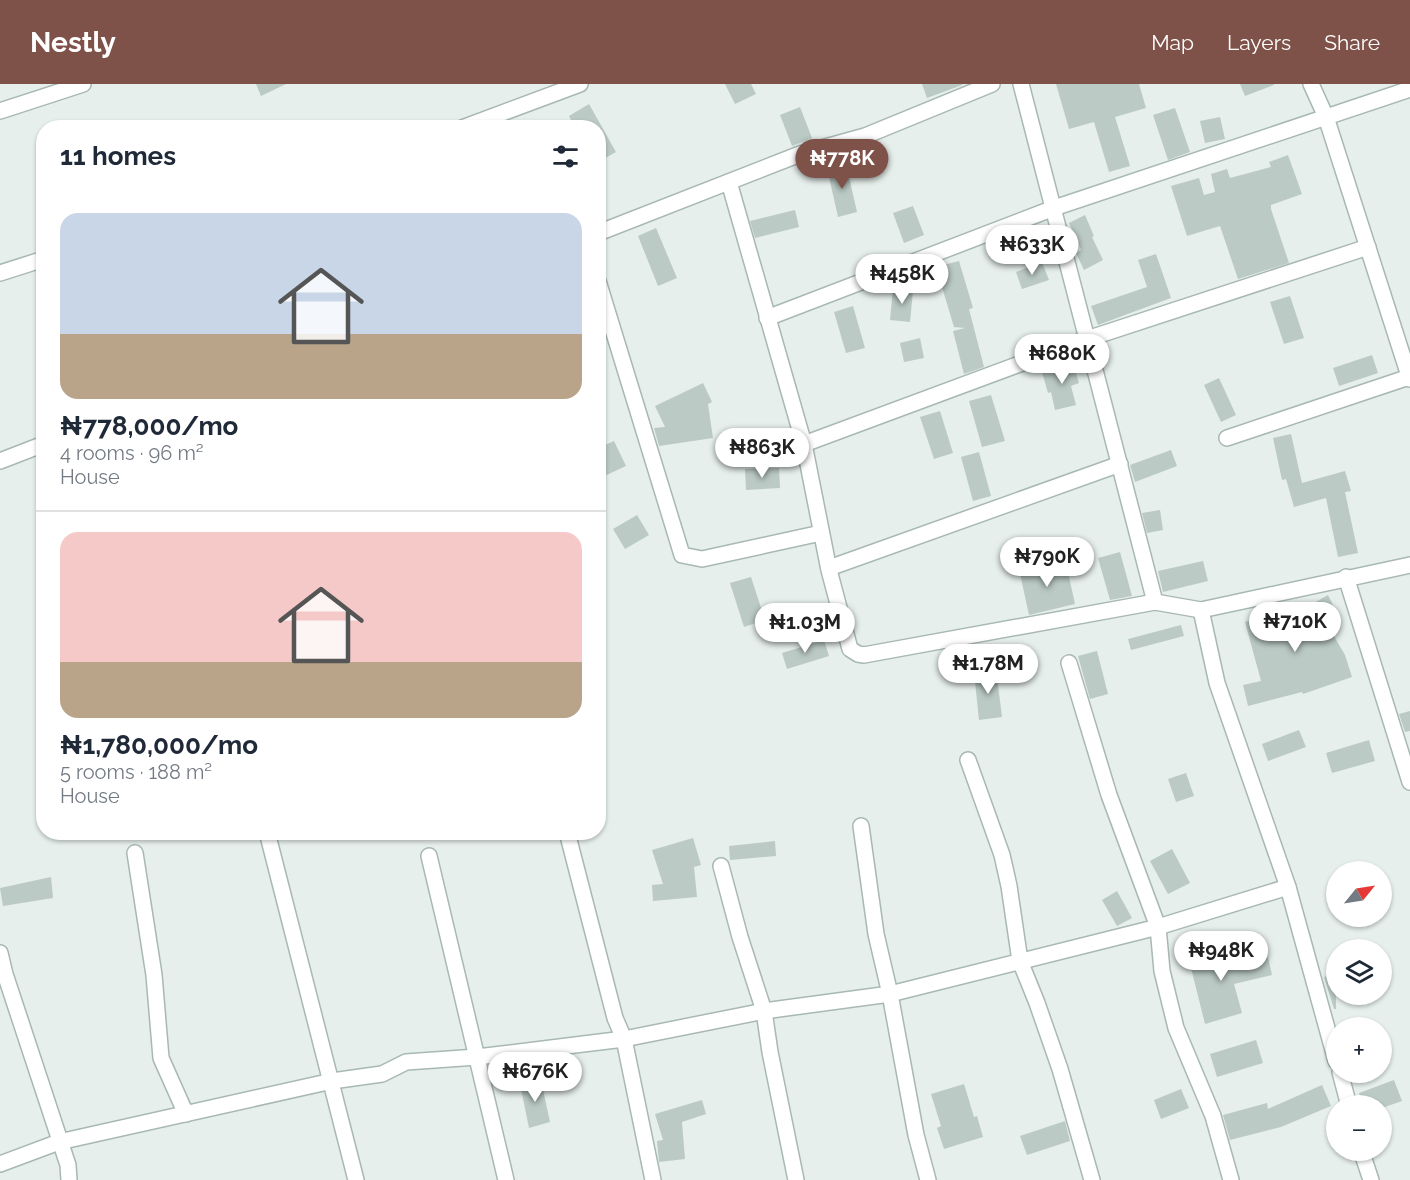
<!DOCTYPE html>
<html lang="en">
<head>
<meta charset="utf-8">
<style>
	:root { --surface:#fff; --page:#f6f6f7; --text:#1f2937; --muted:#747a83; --line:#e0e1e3; --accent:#7f5249 }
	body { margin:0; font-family:Raleway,sans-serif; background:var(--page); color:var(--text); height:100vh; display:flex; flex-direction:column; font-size:22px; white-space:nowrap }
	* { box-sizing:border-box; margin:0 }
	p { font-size:20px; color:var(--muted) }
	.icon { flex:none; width:33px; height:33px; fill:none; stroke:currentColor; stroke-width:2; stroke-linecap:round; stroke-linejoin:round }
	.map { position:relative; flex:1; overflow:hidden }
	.panel { position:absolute; left:36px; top:36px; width:570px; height:720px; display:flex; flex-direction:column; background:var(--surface); border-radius:24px; box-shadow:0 2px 4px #0004 }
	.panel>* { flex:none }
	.needle { width:39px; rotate:60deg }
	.fabs { position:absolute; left:1326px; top:777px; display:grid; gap:12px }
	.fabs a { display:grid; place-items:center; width:66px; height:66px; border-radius:50%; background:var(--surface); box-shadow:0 2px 4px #0004; font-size:30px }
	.price { position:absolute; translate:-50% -51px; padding:0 14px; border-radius:21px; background:#fff; color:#222; font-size:20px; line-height:39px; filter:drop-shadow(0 2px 3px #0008) }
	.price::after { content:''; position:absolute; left:50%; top:36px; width:18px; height:14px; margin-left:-9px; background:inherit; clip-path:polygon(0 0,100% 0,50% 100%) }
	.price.on { background:var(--accent); color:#fff }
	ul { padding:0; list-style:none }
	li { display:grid; align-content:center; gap:12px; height:318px; padding:0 24px }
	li+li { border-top:2px solid var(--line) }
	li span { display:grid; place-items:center; height:186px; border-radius:18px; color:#555 }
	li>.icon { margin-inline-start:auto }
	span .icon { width:108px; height:108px; fill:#fffc; stroke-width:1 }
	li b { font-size:26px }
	h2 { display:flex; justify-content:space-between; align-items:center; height:72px; padding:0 24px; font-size:26px }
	header { display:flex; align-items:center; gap:36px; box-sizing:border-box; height:84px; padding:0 30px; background:var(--accent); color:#fff }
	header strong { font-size:28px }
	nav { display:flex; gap:33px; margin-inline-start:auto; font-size:21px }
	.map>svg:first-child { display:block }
	.building { fill:#bbcac4 }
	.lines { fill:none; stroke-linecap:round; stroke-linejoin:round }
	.minor-casing { stroke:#a8b8b2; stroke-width:18 }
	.minor { stroke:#fff; stroke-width:15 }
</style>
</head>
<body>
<header>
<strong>Nestly</strong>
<nav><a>Map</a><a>Layers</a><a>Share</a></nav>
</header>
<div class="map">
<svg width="1410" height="1096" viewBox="0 0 1410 1096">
	<rect width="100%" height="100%" fill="#e6efeb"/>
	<!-- building -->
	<g class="building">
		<polygon points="256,0 286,0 261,12"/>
		<polygon points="725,0 751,0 756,10 735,20"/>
		<polygon points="922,0 962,0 962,1 927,14"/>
		<polygon points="1056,0 1139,0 1146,24 1115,33 1130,82 1109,88 1094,38 1069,45"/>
		<polygon points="1240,0 1274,0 1274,1 1245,12"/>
		<polygon points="589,20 616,68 598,78 598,44 558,44 571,36 569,32"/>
		<polygon points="800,23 812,54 792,62 780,31"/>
		<polygon points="1175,24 1190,68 1168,76 1153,31"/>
		<polygon points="1220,33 1225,55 1205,59 1200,37"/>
		<polygon points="1288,71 1302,110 1271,121 1271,125 1289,179 1238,195 1220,142 1187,152 1171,102 1199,94 1204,111 1215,108 1211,90 1227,85 1230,94 1271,83 1269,78"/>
		<polygon points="846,80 857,128 838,133 827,84"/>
		<polygon points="913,122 924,151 904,159 893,129"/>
		<polygon points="795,126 799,143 755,154 750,137"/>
		<polygon points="1085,131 1094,152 1092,153 1103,176 1084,186 1076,169 1081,166 1069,139"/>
		<polygon points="656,144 677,194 658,202 638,152"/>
		<polygon points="1156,170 1171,214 1098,241 1091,222 1147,203 1138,176"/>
		<polygon points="959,177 973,224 969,225 984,283 964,290 953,247 965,244 954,243 936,183"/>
		<polygon points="1042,178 1049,196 1022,205 1016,188"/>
		<polygon points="893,204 913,206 910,238 890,236"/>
		<polygon points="1290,212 1304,254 1284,260 1270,218"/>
		<polygon points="853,222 865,264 846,269 834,228"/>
		<polygon points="920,254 924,274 904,278 900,259"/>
		<polygon points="1372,271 1378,289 1339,302 1333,284"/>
		<polygon points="1073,279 1079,299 1071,302 1076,321 1055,326 1051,308 1048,309 1042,288"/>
		<polygon points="1219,294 1236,331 1221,338 1204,301"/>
		<polygon points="703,299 712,318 708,320 713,354 659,362 654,344 665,343 655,322"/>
		<polygon points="991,311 1005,357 982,363 969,317"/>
		<polygon points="940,327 953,369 934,375 920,333"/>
		<polygon points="1291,350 1302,399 1345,387 1351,407 1345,408 1358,469 1338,473 1326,414 1294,423 1286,395 1282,396 1273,354"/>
		<polygon points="614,357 626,382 598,395 598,364"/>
		<polygon points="1171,366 1177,382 1135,398 1130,381"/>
		<polygon points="979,368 991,412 973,417 961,373"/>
		<polygon points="779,384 780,404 746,406 745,385"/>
		<polygon points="1160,426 1163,446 1147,449 1142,429"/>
		<polygon points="637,431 649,451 625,465 613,445"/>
		<polygon points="1120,468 1132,512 1110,516 1098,474"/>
		<polygon points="1203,477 1208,497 1163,508 1158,487"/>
		<polygon points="1066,479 1075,520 1029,531 1019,485 1042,480 1042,484"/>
		<polygon points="751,493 765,536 744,543 730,499"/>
		<polygon points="1328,511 1334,523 1321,530 1345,571 1352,593 1303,610 1302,608 1248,622 1243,601 1261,597 1245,538 1295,523 1296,529"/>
		<polygon points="1181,541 1184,552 1131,566 1128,555"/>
		<polygon points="824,556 829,572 787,585 782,569"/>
		<polygon points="1097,567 1108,610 1090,615 1078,572"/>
		<polygon points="996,585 1002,633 979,636 974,588"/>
		<polygon points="1410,627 1410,647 1405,648 1399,630"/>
		<polygon points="1299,646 1306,663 1268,677 1262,660"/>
		<polygon points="1369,656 1375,677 1332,689 1326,669"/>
		<polygon points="1186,689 1194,712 1176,718 1168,695"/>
		<polygon points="693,754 701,781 694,783 697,813 653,817 652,801 663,800 652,766"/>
		<polygon points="775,757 776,772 730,776 729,762"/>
		<polygon points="1172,765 1190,799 1168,810 1150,777"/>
		<polygon points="51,793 53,814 3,822 0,804"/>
		<polygon points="1117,807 1132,834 1117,842 1102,816"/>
		<polygon points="1204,856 1212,885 1268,873 1272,891 1234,900 1242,929 1205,940 1185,860"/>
		<polygon points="1336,889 1336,925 1334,925 1324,893"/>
		<polygon points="1256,956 1263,979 1217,993 1210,970"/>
		<polygon points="540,992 550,1038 529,1044 520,1000"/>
		<polygon points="1394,996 1402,1017 1382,1024 1382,1022 1363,1022 1359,1009"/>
		<polygon points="964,1000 974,1033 977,1032 983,1053 944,1065 937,1044 941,1042 931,1010"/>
		<polygon points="1322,1001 1331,1022 1281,1043 1230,1056 1223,1031 1267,1019 1268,1025"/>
		<polygon points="1181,1005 1189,1024 1161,1035 1154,1016"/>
		<polygon points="702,1016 706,1030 682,1038 685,1075 659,1078 657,1057 663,1056 655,1030"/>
		<polygon points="1065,1037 1070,1057 1027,1071 1020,1052"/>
	</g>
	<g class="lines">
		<defs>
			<g id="minor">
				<polyline points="1021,0 1155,518"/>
				<polyline points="1311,0 1326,33 1410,295"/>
				<polyline points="0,27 83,0"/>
				<polyline points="462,44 580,0"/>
				<polyline points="729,98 804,360 829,486 850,565 858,570 864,571 1155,518 1201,526 1410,481"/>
				<polyline points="598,149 800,70 865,52 992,0"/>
				<polyline points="0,189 44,175"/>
				<polyline points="598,197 682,471 702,475 821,449"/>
				<polyline points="767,234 1054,124 1410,5"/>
				<polyline points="1227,354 1409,293"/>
				<polyline points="804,360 1087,255 1368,163"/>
				<polyline points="0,377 44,360"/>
				<polyline points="829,484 1120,380"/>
				<polyline points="1346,493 1410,698"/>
				<polyline points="1201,526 1217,599 1288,803 1336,977"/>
				<polyline points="1069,579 1109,711 1158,843 1162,887 1176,944 1213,1032 1231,1096"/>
				<polyline points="968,676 1002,771 1009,802 1020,877 1037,919 1060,985 1092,1096"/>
				<polyline points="861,742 876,850 890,910 916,1051 928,1096"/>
				<polyline points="267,748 356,1096"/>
				<polyline points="567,748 615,934 624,955 653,1096"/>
				<polyline points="135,769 154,891 161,974 186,1030"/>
				<polyline points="429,772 506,1096"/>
				<polyline points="721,782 740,853 764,927 770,968 796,1096"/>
				<polyline points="0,869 5,890 68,1081 69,1096"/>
				<polyline points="1340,988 1349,1022"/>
				<polyline points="1361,1066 1371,1096"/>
				<polyline points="0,1080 59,1058 332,997 382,990 406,978 477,973 624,955 764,927 890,910 1158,843 1288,803"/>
			</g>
		</defs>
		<!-- minor casing -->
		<use href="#minor" class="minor-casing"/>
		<!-- minor -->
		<use href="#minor" class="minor"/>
	</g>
</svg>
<div class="fabs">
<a><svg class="needle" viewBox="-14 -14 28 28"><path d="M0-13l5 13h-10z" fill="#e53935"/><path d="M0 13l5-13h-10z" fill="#747a83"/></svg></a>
<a><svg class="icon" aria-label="layers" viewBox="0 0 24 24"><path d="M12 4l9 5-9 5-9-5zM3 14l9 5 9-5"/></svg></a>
<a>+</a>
<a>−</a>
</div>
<b class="price on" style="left:842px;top:106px">₦778K</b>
<b class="price" style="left:1032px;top:192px">₦633K</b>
<b class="price" style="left:902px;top:221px">₦458K</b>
<b class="price" style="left:1062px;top:301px">₦680K</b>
<b class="price" style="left:762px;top:395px">₦863K</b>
<b class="price" style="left:1047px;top:504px">₦790K</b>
<b class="price" style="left:1295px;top:569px">₦710K</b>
<b class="price" style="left:805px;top:570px">₦1.03M</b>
<b class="price" style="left:988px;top:611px">₦1.78M</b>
<b class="price" style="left:1221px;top:898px">₦948K</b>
<b class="price" style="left:535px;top:1019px">₦676K</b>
<section class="panel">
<h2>11 homes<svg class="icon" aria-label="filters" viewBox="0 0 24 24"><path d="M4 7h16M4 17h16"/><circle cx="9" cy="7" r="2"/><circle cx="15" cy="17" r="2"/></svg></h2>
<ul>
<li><span style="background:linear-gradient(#c9d6e8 65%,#b9a48a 0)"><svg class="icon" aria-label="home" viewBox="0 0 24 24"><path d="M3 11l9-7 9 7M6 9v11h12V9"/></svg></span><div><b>₦778,000/mo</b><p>4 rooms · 96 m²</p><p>House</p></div></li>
<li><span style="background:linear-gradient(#f6c9c9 70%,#b9a48a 0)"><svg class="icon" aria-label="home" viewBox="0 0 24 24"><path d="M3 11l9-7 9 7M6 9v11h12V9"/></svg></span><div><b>₦1,780,000/mo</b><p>5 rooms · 188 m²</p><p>House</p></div></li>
</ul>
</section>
</div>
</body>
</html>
